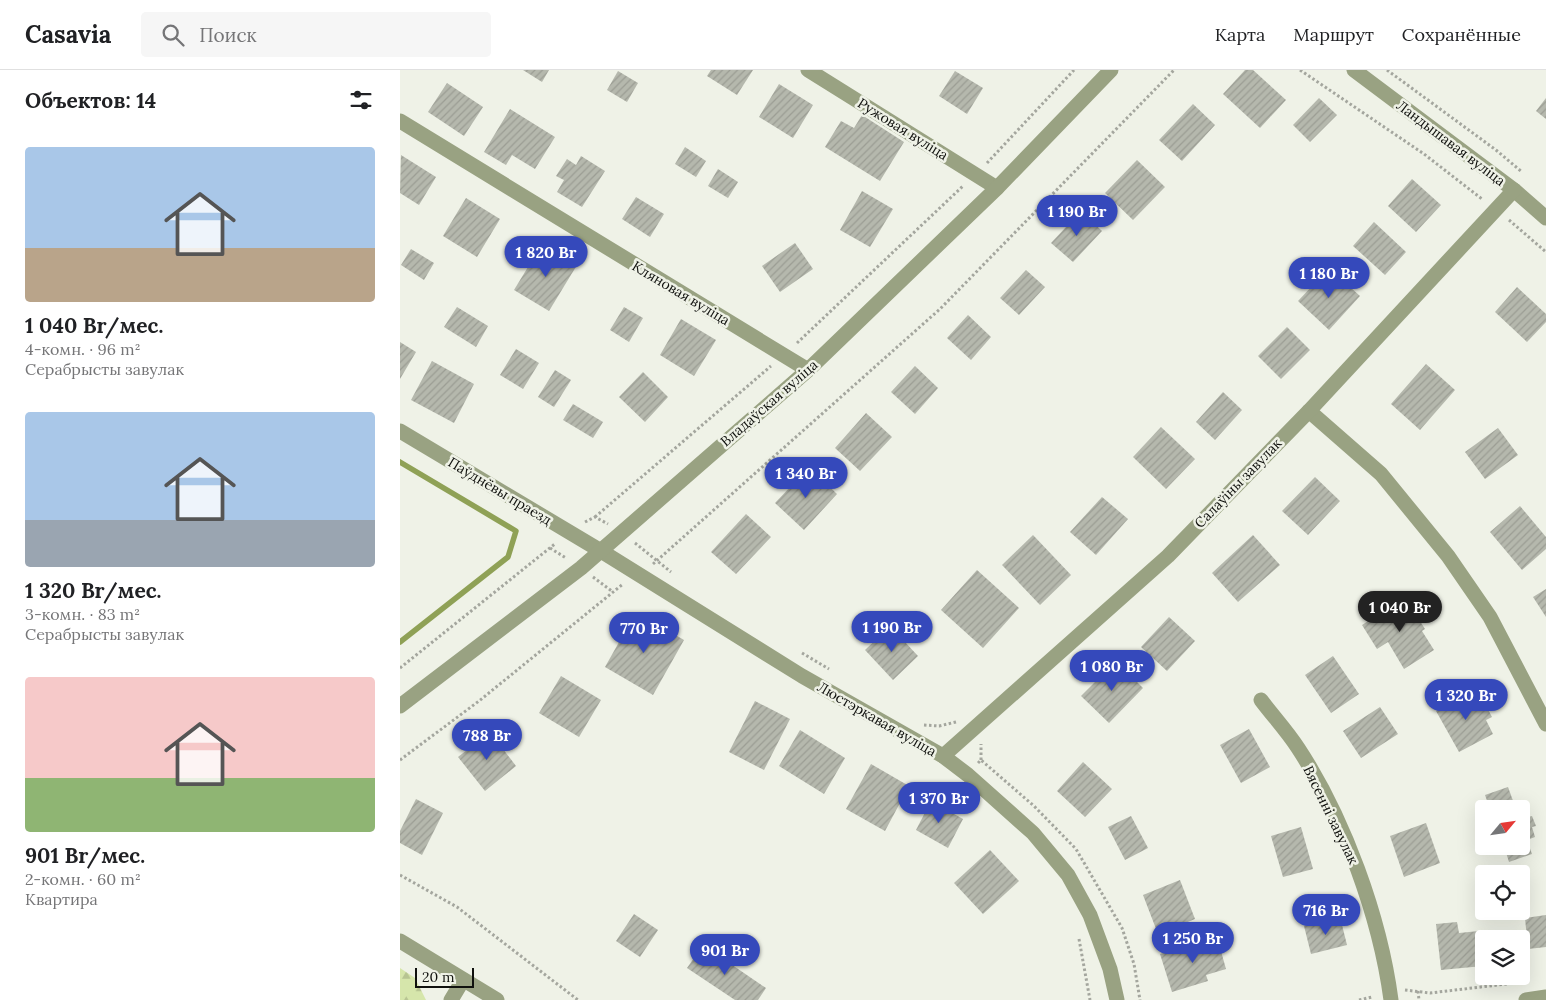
<!DOCTYPE html>
<html lang="ru">
<head>
<meta charset="utf-8">
<style>
	:root { --surface:#fff; --page:#f6f6f6; --text:#202124; --muted:#757577; --line:#e0e0e0; --accent:#3549bb }
	body { margin:0; font-family:Lora,serif; background:var(--page); color:var(--text); height:100vh; display:flex; flex-direction:column; font-size:19px; white-space:nowrap }
	* { box-sizing:border-box; margin:0 }
	p { font-size:16px; color:var(--muted) }
	.icon { flex:none; width:28px; height:28px; fill:none; stroke:currentColor; stroke-width:2; stroke-linecap:round; stroke-linejoin:round }
	.map { position:relative; flex:1; overflow:hidden }
	.drawer { display:flex; flex-direction:column; background:var(--surface); width:400px }
	.drawer>* { flex:none }
	.needle { width:32px; rotate:61deg }
	.tools { position:absolute; left:1075px; top:730px; display:grid; gap:10px }
	.tools a { display:grid; place-items:center; width:55px; height:55px; border-radius:5px; background:var(--surface); box-shadow:0 5px 20px #0002; font-size:25px }
	.scale { position:absolute; left:15px; bottom:12px; width:59px; box-sizing:border-box; padding-left:5px; border:2px solid #10110e; border-top:0; font-size:14px; line-height:18px; white-space:nowrap; color:#10110e; -webkit-text-stroke:4px #eff2e7; paint-order:stroke }
	.price { position:absolute; translate:-50% -42px; padding:0 11px; border-radius:18px; background:var(--accent); color:#fff; font-size:16px; line-height:32px; filter:drop-shadow(0 1px 2px #0008) }
	.price::after { content:''; position:absolute; left:50%; top:30px; width:15px; height:11px; margin-left:-8px; background:inherit; clip-path:polygon(0 0,100% 0,50% 100%) }
	.price.on { background:#222; color:#fff }
	ul { padding:0; list-style:none }
	li { display:grid; align-content:center; gap:10px; height:265px; padding:0 25px }
	li span { display:grid; place-items:center; height:155px; border-radius:5px; color:#555 }
	li>.icon { margin-inline-start:auto }
	span .icon { width:90px; height:90px; fill:#fffc; stroke-width:1 }
	li b { font-size:21px }
	h2 { display:flex; justify-content:space-between; align-items:center; height:60px; padding:0 25px; font-size:21px }
	header { display:flex; align-items:center; gap:30px; box-sizing:border-box; height:70px; padding:0 25px; background:var(--surface); border-bottom:1px solid var(--line) }
	header strong { font-size:24px }
	nav { display:flex; gap:28px; margin-inline-start:auto; font-size:18px }
	.search { width:350px; height:45px; background:var(--page); display:flex; align-items:center; gap:12px; box-sizing:border-box; padding:0 18px; border-radius:5px; color:var(--muted); font-size:19px }
	main { display:flex; flex:1; min-height:0 }
	.map>svg:first-child { display:block }
	.forest { fill:url(#forest-firs) }
	.lines { fill:none; stroke-linecap:round; stroke-linejoin:round }
	.stream { stroke:#8fa156; stroke-width:5.5 }
	.building { fill:url(#building-hatch) }
	.path { stroke:#a4a69e; stroke-width:3; stroke-dasharray:2.5 2.5; stroke-linecap:butt }
	.minor { stroke:#99a282; stroke-width:15 }
	.labels { text-anchor:middle; dominant-baseline:central; stroke-width:5; stroke-linejoin:round; paint-order:stroke }
	.street-label { font-size:14px; fill:#10110e; stroke:#eff2e7 }
</style>
</head>
<body>
<header>
<strong>Casavia</strong>
<div class="search"><svg class="icon" aria-label="search" viewBox="0 0 24 24"><circle cx="10" cy="10" r="6"/><path d="M15 15l6 6"/></svg>Поиск</div>
<nav><a>Карта</a><a>Маршрут</a><a>Сохранённые</a></nav>
</header>
<main>
<section class="drawer">
<h2>Объектов: 14<svg class="icon" aria-label="filters" viewBox="0 0 24 24"><path d="M4 7h16M4 17h16"/><circle cx="9" cy="7" r="2"/><circle cx="15" cy="17" r="2"/></svg></h2>
<ul>
<li><span style="background:linear-gradient(#a9c7e8 65%,#b9a48a 0)"><svg class="icon" aria-label="home" viewBox="0 0 24 24"><path d="M3 11l9-7 9 7M6 9v11h12V9"/></svg></span><div><b>1 040 Br/мес.</b><p>4-комн. · 96 m²</p><p>Серабрысты завулак</p></div></li>
<li><span style="background:linear-gradient(#a9c7e8 70%,#9aa5b1 0)"><svg class="icon" aria-label="home" viewBox="0 0 24 24"><path d="M3 11l9-7 9 7M6 9v11h12V9"/></svg></span><div><b>1 320 Br/мес.</b><p>3-комн. · 83 m²</p><p>Серабрысты завулак</p></div></li>
<li><span style="background:linear-gradient(#f6c9c9 65%,#8fb573 0)"><svg class="icon" aria-label="home" viewBox="0 0 24 24"><path d="M3 11l9-7 9 7M6 9v11h12V9"/></svg></span><div><b>901 Br/мес.</b><p>2-комн. · 60 m²</p><p>Квартира</p></div></li>
</ul>
</section>
<div class="map">
<svg width="1146" height="930" viewBox="0 0 1146 930">
	<defs>
		<pattern id="forest-firs" width="22" height="20" patternUnits="userSpaceOnUse" patternTransform="scale(1.25)"><rect width="22" height="20" fill="#d6e6ab"/><path d="M5 1l3.5 6h-7zM16 11l3.5 6h-7z" fill="#b7c492"/></pattern>
		<pattern id="building-hatch" width="6" height="6" patternUnits="userSpaceOnUse" patternTransform="scale(1.25)"><rect width="6" height="6" fill="#b5b8ad"/><path d="M-1 1l2-2M0 6l6-6M5 7l2-2" fill="none" stroke="#9b9d94"/></pattern>
	</defs>
	<rect width="100%" height="100%" fill="#eff2e7"/>
	<!-- forest -->
	<polygon class="forest" points="0,898 15,908 26,930 0,930"/>
	<g class="lines">
		<!-- stream -->
		<polyline class="stream" points="0,392 116,461 108,487 0,572"/>
	</g>
	<!-- building -->
	<g class="building">
		<polygon points="123,0 149,0 142,12"/>
		<polygon points="311,0 353,0 337,25 307,6"/>
		<polygon points="845,0 853,0 886,30 860,58 823,24"/>
		<polygon points="218,1 238,13 227,32 207,20"/>
		<polygon points="555,1 583,18 567,44 539,26"/>
		<polygon points="47,13 83,37 64,66 28,42"/>
		<polygon points="379,14 413,35 393,68 359,47"/>
		<polygon points="919,28 937,45 910,72 893,55"/>
		<polygon points="1146,28 1146,49 1136,41"/>
		<polygon points="793,34 815,55 782,91 759,70"/>
		<polygon points="110,39 155,67 135,99 112,85 106,95 84,82"/>
		<polygon points="462,45 504,72 480,111 425,77 441,51 454,58"/>
		<polygon points="285,77 306,91 296,107 275,94"/>
		<polygon points="1,85 36,107 19,135 0,123"/>
		<polygon points="181,86 205,101 182,137 157,122 164,110 156,106 167,89 176,95"/>
		<polygon points="737,90 765,117 733,150 705,123"/>
		<polygon points="318,99 338,112 328,128 308,116"/>
		<polygon points="1012,109 1041,135 1016,162 988,136"/>
		<polygon points="462,121 493,139 470,177 440,160"/>
		<polygon points="236,127 264,144 250,167 222,149"/>
		<polygon points="66,128 100,149 77,187 43,166"/>
		<polygon points="681,141 702,161 673,192 651,173"/>
		<polygon points="974,152 1006,182 985,205 953,176"/>
		<polygon points="395,173 413,199 380,222 362,196"/>
		<polygon points="142,174 177,195 149,241 114,220"/>
		<polygon points="11,179 34,193 24,210 1,195"/>
		<polygon points="929,198 960,226 929,260 898,231"/>
		<polygon points="626,200 645,217 619,245 600,228"/>
		<polygon points="1117,217 1146,244 1146,252 1127,272 1095,242"/>
		<polygon points="57,237 88,256 76,277 44,257"/>
		<polygon points="224,237 243,248 229,272 210,260"/>
		<polygon points="568,245 591,267 571,290 547,268"/>
		<polygon points="281,249 316,270 294,306 260,285"/>
		<polygon points="887,257 910,280 881,309 858,286"/>
		<polygon points="0,272 16,282 0,309"/>
		<polygon points="116,279 139,293 123,319 100,305"/>
		<polygon points="32,291 74,314 54,353 11,330"/>
		<polygon points="1026,294 1055,320 1020,360 991,334"/>
		<polygon points="515,296 538,318 515,344 491,322"/>
		<polygon points="155,300 171,310 154,337 138,327"/>
		<polygon points="243,302 268,327 245,352 219,327"/>
		<polygon points="823,322 842,340 815,370 796,352"/>
		<polygon points="173,334 203,352 193,368 163,350"/>
		<polygon points="466,343 492,367 460,401 435,378"/>
		<polygon points="761,357 795,389 766,419 733,387"/>
		<polygon points="1098,358 1118,385 1085,409 1065,382"/>
		<polygon points="409,397 437,424 404,460 375,433"/>
		<polygon points="915,407 940,431 908,465 882,441"/>
		<polygon points="702,427 728,449 696,485 670,462"/>
		<polygon points="1120,436 1146,467 1146,479 1122,500 1090,462"/>
		<polygon points="346,444 371,467 336,504 311,482"/>
		<polygon points="633,465 671,505 640,535 602,495"/>
		<polygon points="853,465 880,495 838,532 812,503"/>
		<polygon points="577,500 619,538 583,578 541,540"/>
		<polygon points="1146,519 1146,547 1133,527"/>
		<polygon points="1002,529 1008,538 1011,537 1025,559 1022,561 1034,580 1004,599 988,572 977,579 962,555"/>
		<polygon points="236,542 284,570 253,625 205,597"/>
		<polygon points="769,547 795,571 767,601 741,577"/>
		<polygon points="490,556 518,586 493,610 465,580"/>
		<polygon points="933,586 959,624 931,643 905,605"/>
		<polygon points="716,591 743,618 709,653 681,626"/>
		<polygon points="161,606 201,630 179,667 139,643"/>
		<polygon points="1070,622 1076,632 1082,628 1092,647 1086,650 1093,664 1059,682 1036,641"/>
		<polygon points="355,631 390,649 364,700 329,682"/>
		<polygon points="980,637 998,664 961,688 943,661"/>
		<polygon points="849,659 870,697 841,713 820,675"/>
		<polygon points="400,660 445,688 424,724 379,696"/>
		<polygon points="90,662 116,696 85,721 58,687"/>
		<polygon points="683,692 712,719 685,747 657,721"/>
		<polygon points="471,694 509,716 485,761 446,739"/>
		<polygon points="1108,717 1116,739 1090,739 1085,725"/>
		<polygon points="16,729 43,743 22,785 0,773 0,761"/>
		<polygon points="531,731 563,749 548,778 516,760"/>
		<polygon points="1124,736 1128,747 1132,746 1136,756 1132,757 1135,767 1127,770 1132,784 1109,792 1104,776 1121,776 1121,739 1117,739"/>
		<polygon points="731,746 748,778 725,790 708,757"/>
		<polygon points="1026,753 1040,793 1004,807 990,766"/>
		<polygon points="901,757 913,799 883,807 871,766"/>
		<polygon points="590,780 619,811 583,844 554,813"/>
		<polygon points="780,810 795,849 758,864 743,825"/>
		<polygon points="234,844 258,860 240,887 216,871"/>
		<polygon points="1146,845 1146,877 1128,879 1125,848"/>
		<polygon points="940,847 947,875 911,884 904,856"/>
		<polygon points="1057,852 1059,863 1079,861 1083,896 1041,900 1036,854"/>
		<polygon points="817,867 826,899 806,905 808,911 772,922 760,884"/>
		<polygon points="303,875 366,918 358,930 335,930 287,898"/>
	</g>
	<g class="lines">
		<!-- path -->
		<g class="path">
			<polyline points="900,0 1024,84 1082,129"/>
			<polyline points="987,0 1096,80 1122,102"/>
			<polyline points="587,93 674,0"/>
			<polyline points="1109,150 1146,182"/>
			<polyline points="397,273 563,116"/>
			<polyline points="195,447 371,296"/>
			<polyline points="185,452 195,447 208,454"/>
			<polyline points="235,473 271,502"/>
			<polyline points="150,478 166,488"/>
			<polyline points="253,494 540,239 774,0"/>
			<polyline points="193,507 213,522"/>
			<polyline points="402,583 429,599"/>
			<polyline points="0,598 156,473"/>
			<polyline points="524,655 539,656 556,652"/>
			<polyline points="0,690 79,631 223,514"/>
			<polyline points="581,690 581,674"/>
			<polyline points="578,693 581,690 634,736 676,779 722,858 734,894 740,930"/>
			<polyline points="0,805 57,837 178,930"/>
			<polyline points="679,869 690,930"/>
			<polyline points="1005,920 1030,923 1123,912"/>
			<polyline points="1018,921 1019,930"/>
			<polyline points="959,930 972,927"/>
		</g>
		<!-- minor -->
		<g class="minor">
			<polyline points="408,0 597,118"/>
			<polyline points="954,0 1114,120 1146,148"/>
			<polyline points="0,51 408,300"/>
			<polyline points="909,341 981,404 1048,486 1090,547 1146,654"/>
			<polyline points="0,361 201,481 402,606 543,686 568,705 633,763 668,805 690,845 710,899 717,930"/>
			<path d="M 861,630 C 873,646 887,661 898,678 C 944,748 980,847 991,930"/>
			<polyline points="0,636 181,498 408,300 597,118 711,0"/>
			<polyline points="543,686 768,486 909,341 1114,120"/>
			<polyline points="0,871 97,930"/>
			<polyline points="51,930 63,910"/>
			<polyline points="1126,930 1146,927"/>
		</g>
	</g>
	<g class="labels">
		<!-- street labels -->
		<g class="street-label">
			<text transform="translate(503 59) rotate(32)">Ружовая вуліца</text>
			<text transform="translate(1051 73) rotate(37)">Ландышавая вуліца</text>
			<text transform="translate(281 223) rotate(31)">Кляновая вуліца</text>
			<text transform="translate(369 333) rotate(-41)">Владаўская вуліца</text>
			<text transform="translate(838 413) rotate(-46)">Салаўіны завулак</text>
			<text transform="translate(100 421) rotate(31)">Паўднёвы праезд</text>
			<text transform="translate(477 649) rotate(30)">Люстэркавая вуліца</text>
			<text transform="translate(931 745) rotate(64)">Вясенні завулак</text>
		</g>
	</g>
</svg>
<div class="tools">
<a><svg class="needle" viewBox="-14 -14 28 28"><path d="M0-13l5 13h-10z" fill="#e53935"/><path d="M0 13l5-13h-10z" fill="#757577"/></svg></a>
<a><svg class="icon" aria-label="locate" viewBox="0 0 24 24"><circle cx="12" cy="12" r="6"/><path d="M12 2v4M12 18v4M2 12h4M18 12h4"/></svg></a>
<a><svg class="icon" aria-label="layers" viewBox="0 0 24 24"><path d="M12 4l9 5-9 5-9-5zM3 14l9 5 9-5"/></svg></a>
</div>
<div class="scale">20 m</div>
<b class="price" style="left:677px;top:167px">1 190 Br</b>
<b class="price" style="left:146px;top:208px">1 820 Br</b>
<b class="price" style="left:929px;top:229px">1 180 Br</b>
<b class="price" style="left:406px;top:429px">1 340 Br</b>
<b class="price on" style="left:1000px;top:563px">1 040 Br</b>
<b class="price" style="left:492px;top:583px">1 190 Br</b>
<b class="price" style="left:244px;top:584px">770 Br</b>
<b class="price" style="left:712px;top:622px">1 080 Br</b>
<b class="price" style="left:1066px;top:651px">1 320 Br</b>
<b class="price" style="left:87px;top:691px">788 Br</b>
<b class="price" style="left:539px;top:754px">1 370 Br</b>
<b class="price" style="left:926px;top:866px">716 Br</b>
<b class="price" style="left:793px;top:894px">1 250 Br</b>
<b class="price" style="left:325px;top:906px">901 Br</b>
</div>
</main>
</body>
</html>
